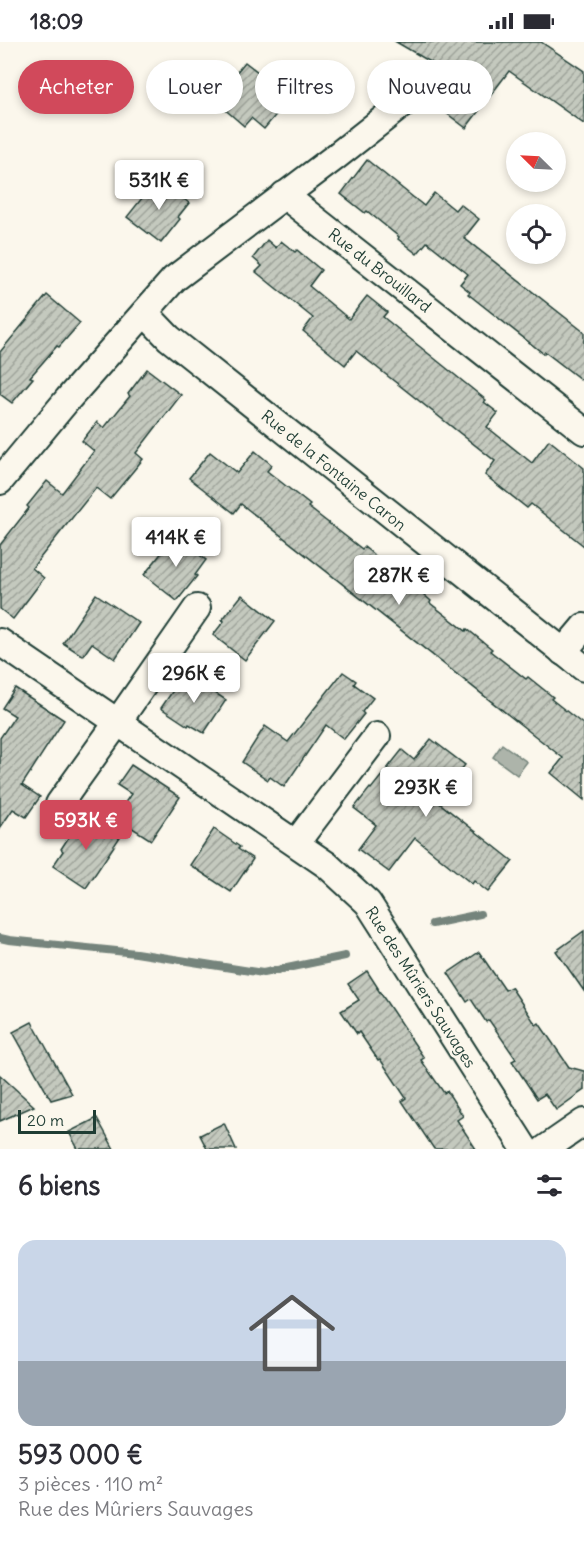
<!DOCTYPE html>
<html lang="fr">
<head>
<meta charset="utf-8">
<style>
	:root { --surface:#fff; --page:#f2f2f3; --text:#2b2b33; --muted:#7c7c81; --line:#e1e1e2; --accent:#d1495b }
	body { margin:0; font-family:Delius,sans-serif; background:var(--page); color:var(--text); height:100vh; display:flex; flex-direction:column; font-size:22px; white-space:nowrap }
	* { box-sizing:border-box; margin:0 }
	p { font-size:20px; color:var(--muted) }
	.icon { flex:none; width:33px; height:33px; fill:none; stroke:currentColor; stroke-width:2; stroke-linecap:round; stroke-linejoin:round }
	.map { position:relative; height:1107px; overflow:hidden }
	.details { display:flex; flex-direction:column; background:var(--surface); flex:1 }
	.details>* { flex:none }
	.banner { position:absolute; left:18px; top:18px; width:549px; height:54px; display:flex; gap:12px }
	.needle { width:39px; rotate:294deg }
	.buttons { position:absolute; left:506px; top:90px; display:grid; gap:12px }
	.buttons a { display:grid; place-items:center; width:60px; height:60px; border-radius:50%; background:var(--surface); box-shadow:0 3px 9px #0003; font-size:30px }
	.scale { position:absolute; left:18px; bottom:15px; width:78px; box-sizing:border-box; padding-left:6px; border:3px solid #1f3d34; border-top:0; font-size:16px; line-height:21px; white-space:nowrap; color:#1f3d34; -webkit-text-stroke:4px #fbf7ec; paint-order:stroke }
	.price { position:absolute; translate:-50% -51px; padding:0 14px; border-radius:6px; background:#fff; color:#222; font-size:20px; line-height:39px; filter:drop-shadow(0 2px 3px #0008) }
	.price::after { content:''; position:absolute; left:50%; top:36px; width:18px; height:14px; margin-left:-9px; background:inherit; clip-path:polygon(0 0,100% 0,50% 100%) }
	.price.on { background:var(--accent); color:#fff }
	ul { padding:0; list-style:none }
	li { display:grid; align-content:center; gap:12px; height:318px; padding:0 18px }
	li+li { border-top:2px solid var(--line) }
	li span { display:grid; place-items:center; height:186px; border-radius:18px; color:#555 }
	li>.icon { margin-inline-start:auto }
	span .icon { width:108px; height:108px; fill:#fffc; stroke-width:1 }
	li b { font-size:26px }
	h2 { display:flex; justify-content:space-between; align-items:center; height:72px; padding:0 18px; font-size:26px }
	.pill { padding:0 21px; border-radius:27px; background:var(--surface); box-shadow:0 3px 9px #0003; font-size:21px; line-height:54px }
	.pill.on { background:var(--accent); color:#fff }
	.status { display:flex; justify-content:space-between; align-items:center; height:42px; padding:0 30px; background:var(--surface); direction:ltr }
	.status svg { height:16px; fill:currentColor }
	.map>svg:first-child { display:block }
	.water { fill:#adb4aa; stroke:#74847b; stroke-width:1.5 }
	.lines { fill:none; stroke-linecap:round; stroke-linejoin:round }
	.stream { stroke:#74847b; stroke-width:8 }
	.building { fill:url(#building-hatch); stroke:#1f3d34; stroke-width:1.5 }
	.minor-casing { stroke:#1f3d34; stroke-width:30 }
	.minor { stroke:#fbf7ec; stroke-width:26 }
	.labels { text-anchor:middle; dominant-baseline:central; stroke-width:5; stroke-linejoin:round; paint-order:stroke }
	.street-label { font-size:16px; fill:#1f3d34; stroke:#fbf7ec }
</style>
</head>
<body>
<div class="status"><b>18:09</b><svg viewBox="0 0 49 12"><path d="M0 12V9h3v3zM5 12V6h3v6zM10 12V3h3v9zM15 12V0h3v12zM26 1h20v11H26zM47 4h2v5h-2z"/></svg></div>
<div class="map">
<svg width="584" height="1107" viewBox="0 0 584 1107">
	<defs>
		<pattern id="building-hatch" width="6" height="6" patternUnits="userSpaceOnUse" patternTransform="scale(1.5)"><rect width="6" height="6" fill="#c4c9be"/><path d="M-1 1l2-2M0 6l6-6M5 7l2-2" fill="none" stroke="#9fa49b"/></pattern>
	</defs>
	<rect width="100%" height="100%" fill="#fbf7ec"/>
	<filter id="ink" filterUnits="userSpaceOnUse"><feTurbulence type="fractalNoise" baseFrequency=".0167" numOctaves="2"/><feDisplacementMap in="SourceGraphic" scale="12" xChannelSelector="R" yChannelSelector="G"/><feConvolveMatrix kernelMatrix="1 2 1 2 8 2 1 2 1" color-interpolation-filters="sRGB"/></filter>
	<g filter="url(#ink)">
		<!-- water -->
		<polygon class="water" points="502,702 527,720 517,733 493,715"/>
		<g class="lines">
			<!-- stream -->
			<g class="stream">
				<polyline points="432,882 480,872"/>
				<polyline points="0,896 9,898 136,911 263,931 345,914"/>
			</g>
		</g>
		<!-- building -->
		<g class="building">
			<polygon points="396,0 541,0 584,29 584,82 509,29 466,86 433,61 443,49 453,33"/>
			<polygon points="245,20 277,45 279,69 264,87 251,76 244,84 214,58"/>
			<polygon points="367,118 424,164 434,151 455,168 460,162 479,177 464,196 584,290 584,340 545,310 544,312 468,252 470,250 460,242 468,232 427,200 417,212 398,197 399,195 367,169 365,171 341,152"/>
			<polygon points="158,136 189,161 178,175 180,177 161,201 127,175"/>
			<polygon points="267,198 276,206 281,199 295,210 297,208 321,228 309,244 349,277 367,254 387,270 383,275 486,358 484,360 498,371 487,385 532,421 549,398 584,426 584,504 531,462 527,466 485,433 495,419 356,309 345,323 303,289 313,276 256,230 262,224 253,216"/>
			<polygon points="47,253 80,281 59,305 57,304 30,335 33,336 12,361 0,352 0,310"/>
			<polygon points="147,327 181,353 136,411 143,417 110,457 96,446 32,526 44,536 13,577 0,567 0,503 29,466 27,464 47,439 62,451 94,409 82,399 97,380 104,386 130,354 128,352"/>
			<polygon points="255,409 272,423 267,429 310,463 308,465 362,507 364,505 423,552 431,559 430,561 466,589 467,587 492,607 490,609 526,637 528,635 553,655 551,657 584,683 584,758 551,731 563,716 241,462 234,471 189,436 210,410 237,431"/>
			<polygon points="175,494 206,518 195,533 197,534 177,559 144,533"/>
			<polygon points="96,552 139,581 115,617 92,601 83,614 63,601"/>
			<polygon points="242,553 275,579 245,618 213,593 224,579 222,578"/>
			<polygon points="343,630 356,639 354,642 373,656 362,670 364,672 344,697 326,683 284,745 270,735 268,738 242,720 265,684 288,700"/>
			<polygon points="185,631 226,658 204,691 189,682 188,684 161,666"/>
			<polygon points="15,646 64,678 22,743 40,755 26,775 13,767 0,786 0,696 15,674 2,666"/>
			<polygon points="431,697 465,723 437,759 513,819 488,850 474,839 472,842 415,796 389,830 358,807 376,783 354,766 370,746 371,747 402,708 414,718"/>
			<polygon points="131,723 180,755 151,798 115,775 131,752 117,743"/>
			<polygon points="90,774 120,795 86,846 53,824 63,809 61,807 78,781 84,784"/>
			<polygon points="214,787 240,805 238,807 253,817 231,850 190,823"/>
			<polygon points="584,889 584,949 556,909"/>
			<polygon points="479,910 505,948 511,945 536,983 539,981 569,1025 584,1029 584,1048 556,1068 545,1052 537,1057 512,1019 516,1017 489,978 486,980 471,957 467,960 448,931"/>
			<polygon points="367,929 378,946 377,946 424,1016 421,1018 444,1051 447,1049 463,1074 457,1078 476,1107 434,1107 402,1059 406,1056 380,1017 378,1018 359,990 357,992 341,969 359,958 348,942"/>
			<polygon points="32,980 72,1052 51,1058 13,990"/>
			<polygon points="0,1033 34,1064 0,1079"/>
			<polygon points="97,1076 114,1107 78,1107 69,1090"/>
			<polygon points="224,1081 236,1107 207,1107 200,1093"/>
		</g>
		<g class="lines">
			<defs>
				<g id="minor">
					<polyline points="284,153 584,389"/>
					<polyline points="145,271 169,296 584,626"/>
					<polyline points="0,439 68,357 174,237 334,116 433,38"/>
					<polyline points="0,600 327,823 368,861 525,1107"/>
					<polyline points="563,610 584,585"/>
					<polyline points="59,762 117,681 197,566"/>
					<polyline points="296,801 377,694"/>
					<polyline points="545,1107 584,1080"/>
				</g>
			</defs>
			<!-- minor casing -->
			<use href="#minor" class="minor-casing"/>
			<!-- minor -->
			<use href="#minor" class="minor"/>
		</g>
	</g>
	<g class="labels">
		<!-- street labels -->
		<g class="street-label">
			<text transform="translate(380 228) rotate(38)">Rue du Brouillard</text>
			<text transform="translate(334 428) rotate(39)">Rue de la Fontaine Caron</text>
			<text transform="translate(421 945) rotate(57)">Rue des Mûriers Sauvages</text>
		</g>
	</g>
</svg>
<div class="buttons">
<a><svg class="needle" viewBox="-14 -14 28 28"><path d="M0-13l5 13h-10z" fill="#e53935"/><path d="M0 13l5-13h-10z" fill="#7c7c81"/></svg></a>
<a><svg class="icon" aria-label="locate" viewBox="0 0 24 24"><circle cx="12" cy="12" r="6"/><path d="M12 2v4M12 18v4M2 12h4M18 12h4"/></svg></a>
</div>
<div class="scale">20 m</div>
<b class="price" style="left:159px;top:169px">531K €</b>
<b class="price" style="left:176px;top:526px">414K €</b>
<b class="price" style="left:399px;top:564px">287K €</b>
<b class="price" style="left:194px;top:662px">296K €</b>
<b class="price" style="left:426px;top:776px">293K €</b>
<b class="price on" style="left:86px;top:809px">593K €</b>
<div class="banner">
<a class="pill on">Acheter</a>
<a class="pill">Louer</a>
<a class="pill">Filtres</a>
<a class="pill">Nouveau</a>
</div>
</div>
<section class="details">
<h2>6 biens<svg class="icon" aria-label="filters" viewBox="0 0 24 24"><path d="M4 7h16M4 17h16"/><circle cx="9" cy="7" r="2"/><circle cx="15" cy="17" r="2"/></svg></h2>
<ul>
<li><span style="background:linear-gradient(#c9d6e8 65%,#9aa5b1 0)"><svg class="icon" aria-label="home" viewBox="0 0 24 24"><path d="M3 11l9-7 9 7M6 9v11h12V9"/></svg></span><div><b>593 000 €</b><p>3 pièces · 110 m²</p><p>Rue des Mûriers Sauvages</p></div></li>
</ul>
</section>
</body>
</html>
